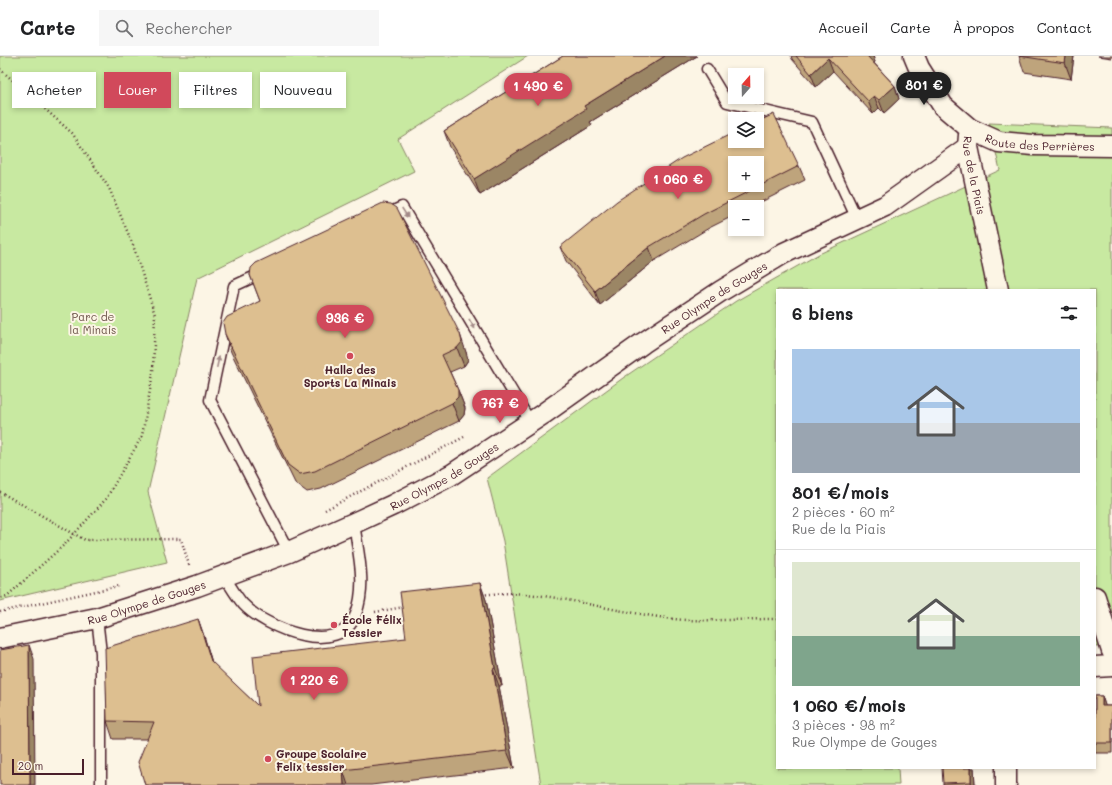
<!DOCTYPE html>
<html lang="fr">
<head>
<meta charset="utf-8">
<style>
	:root { --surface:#fff; --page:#f6f6f6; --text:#202124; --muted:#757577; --line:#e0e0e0; --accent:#d1495b }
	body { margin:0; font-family:Mali,sans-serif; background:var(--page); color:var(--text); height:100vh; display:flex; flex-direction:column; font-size:15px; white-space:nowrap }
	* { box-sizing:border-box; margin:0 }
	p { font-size:13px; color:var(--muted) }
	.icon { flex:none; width:22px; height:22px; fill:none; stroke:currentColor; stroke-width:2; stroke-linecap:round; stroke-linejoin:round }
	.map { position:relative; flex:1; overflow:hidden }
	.panel { position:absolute; left:776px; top:233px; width:320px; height:480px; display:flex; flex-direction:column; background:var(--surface); border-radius:0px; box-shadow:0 2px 6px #0003 }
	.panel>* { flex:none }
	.banner { position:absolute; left:12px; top:16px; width:380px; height:36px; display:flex; gap:8px }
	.needle { width:26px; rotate:20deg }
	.controls { position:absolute; left:728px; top:12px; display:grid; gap:8px }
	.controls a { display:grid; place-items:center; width:36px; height:36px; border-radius:0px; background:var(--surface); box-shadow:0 2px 6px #0003; font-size:20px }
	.scale { position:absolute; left:12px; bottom:10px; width:72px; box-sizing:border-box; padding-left:4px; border:2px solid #4a1f2b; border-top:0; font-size:11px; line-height:14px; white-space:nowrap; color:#4a1f2b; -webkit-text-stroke:3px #fcf5e5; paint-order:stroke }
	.price { position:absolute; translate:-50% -34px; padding:0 9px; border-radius:14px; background:var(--accent); color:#fff; font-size:13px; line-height:26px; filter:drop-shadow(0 1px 2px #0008) }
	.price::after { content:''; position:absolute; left:50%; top:24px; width:12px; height:9px; margin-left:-6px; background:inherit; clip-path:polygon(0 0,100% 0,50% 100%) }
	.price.selected { background:#222; color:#fff }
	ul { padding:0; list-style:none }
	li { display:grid; align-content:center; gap:8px; height:212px; padding:0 16px }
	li+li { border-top:1px solid var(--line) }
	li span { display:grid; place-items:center; height:124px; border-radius:0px; color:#555 }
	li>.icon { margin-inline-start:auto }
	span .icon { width:72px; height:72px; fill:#fffc; stroke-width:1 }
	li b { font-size:17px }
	h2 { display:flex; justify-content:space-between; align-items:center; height:48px; padding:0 16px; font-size:17px }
	.pill { padding:0 14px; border-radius:0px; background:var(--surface); box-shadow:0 2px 6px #0003; font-size:14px; line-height:36px }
	.pill.selected { background:var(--accent); color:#fff }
	header { display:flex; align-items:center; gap:24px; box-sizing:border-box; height:56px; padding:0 20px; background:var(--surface); border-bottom:1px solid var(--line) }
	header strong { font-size:19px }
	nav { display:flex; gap:22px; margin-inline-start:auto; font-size:14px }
	.search { width:280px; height:36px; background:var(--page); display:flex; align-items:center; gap:10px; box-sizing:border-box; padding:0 14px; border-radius:0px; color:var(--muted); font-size:15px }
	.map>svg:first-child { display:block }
	.green { fill:#c8e9a1; stroke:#898466 }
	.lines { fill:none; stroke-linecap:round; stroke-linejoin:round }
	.service-casing { stroke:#4a1f2b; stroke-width:13 }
	.minor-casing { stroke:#4a1f2b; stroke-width:23 }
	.path { stroke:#4a1f2b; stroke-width:2.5; stroke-dasharray:1 3; stroke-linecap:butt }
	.service { stroke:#fcf5e5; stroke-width:10 }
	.minor { stroke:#fcf5e5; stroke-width:20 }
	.wall { fill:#bea47c; stroke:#4a1f2b }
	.shaded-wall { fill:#9b8665; stroke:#4a1f2b }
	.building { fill:#ddbf90; stroke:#4a1f2b; fill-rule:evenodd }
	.oneway { fill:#a38a88 }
	.poi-dot { fill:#d1495b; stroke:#fcf5e5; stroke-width:1.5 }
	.labels { text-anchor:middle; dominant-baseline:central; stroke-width:4; stroke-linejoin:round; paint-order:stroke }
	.street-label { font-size:11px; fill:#4a1f2b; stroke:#fcf5e5 }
	.park-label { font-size:11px; fill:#6a5248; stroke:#fcf5e5 }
	.poi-label { font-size:11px; font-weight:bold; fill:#4a1f2b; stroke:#fcf5e5; text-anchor:start }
</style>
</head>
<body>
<header>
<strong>Carte</strong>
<div class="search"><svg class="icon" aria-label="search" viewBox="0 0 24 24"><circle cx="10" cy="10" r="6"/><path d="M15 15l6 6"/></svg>Rechercher</div>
<nav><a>Accueil</a><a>Carte</a><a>À propos</a><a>Contact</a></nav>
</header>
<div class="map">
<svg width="1112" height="729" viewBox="0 0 1112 729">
	<rect width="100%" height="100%" fill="#fcf5e5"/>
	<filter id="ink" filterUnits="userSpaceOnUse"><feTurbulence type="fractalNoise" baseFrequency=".025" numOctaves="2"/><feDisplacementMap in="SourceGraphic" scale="8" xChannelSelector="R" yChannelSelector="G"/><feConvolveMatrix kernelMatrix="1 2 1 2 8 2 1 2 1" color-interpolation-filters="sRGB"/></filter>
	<g filter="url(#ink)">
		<!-- green -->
		<g class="green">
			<polygon points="0,0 528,0 398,83 414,115 197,222 148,436 167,506 0,545"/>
			<polygon points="989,67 1112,72 1112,590 1095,591 1095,234 777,234 777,712 898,712 899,729 541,729 503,485 487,422 623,322 736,245 819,198 1000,114"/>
		</g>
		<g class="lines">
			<defs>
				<g id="service">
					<polyline points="707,13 727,46 812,66 857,163"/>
					<polyline points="387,158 402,151 531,367"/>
					<polyline points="262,217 234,230 210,344 289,496"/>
					<path d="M 224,520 C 230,529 236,540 243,548 C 265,572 340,603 356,558 C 367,528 358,497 354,467"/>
					<polyline points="97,562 101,597 101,729"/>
				</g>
				<g id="minor">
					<path id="s1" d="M 914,0 L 919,12 L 943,50 L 970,73 L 999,86 L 1033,89 L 1112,90"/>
					<path id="s2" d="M 969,79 L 968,91 L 998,234"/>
					<polyline points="1095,541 1112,595"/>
					<path id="s3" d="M 0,582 L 97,562 L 197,530 L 289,496 L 354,467 L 393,449 L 451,419 L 543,358 L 643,287 L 721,235 L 784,197 L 885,150 L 968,91"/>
					<polyline points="1095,611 1112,610"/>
					<polyline points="1006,712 1006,729"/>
				</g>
			</defs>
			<!-- service casing -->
			<use href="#service" class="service-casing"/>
			<!-- minor casing -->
			<use href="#minor" class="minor-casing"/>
			<!-- path -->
			<g class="path">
				<polyline points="0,13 72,77 109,132 133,189 155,259 153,317 142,380 106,443 65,488 7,540 0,542"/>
				<polyline points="0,436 85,484 181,483 189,509"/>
				<polyline points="325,454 464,381"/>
				<path d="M 482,539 C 530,532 581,548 629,556 C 647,559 667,563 686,564 C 716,565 747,563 777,563"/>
				<polyline points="0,556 119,530"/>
				<polyline points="375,556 404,551"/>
			</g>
			<!-- service -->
			<use href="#service" class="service"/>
			<!-- minor -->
			<use href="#minor" class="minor"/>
		</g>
		<!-- wall -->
		<g class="wall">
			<polygon points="563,0 697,0 590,66 592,69 480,139 450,91 444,75"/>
			<polygon points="791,0 873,0 875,6 874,7 895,30 899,43 884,57 879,52 873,58 833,15 816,31 792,3"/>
			<polygon points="1019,0 1074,0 1071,23 1024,16"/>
			<polygon points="1098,0 1112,0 1112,2"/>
			<polygon points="799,110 805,124 751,151 735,151 735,159 709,172 654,205 600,249 566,205 560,191"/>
			<polygon points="256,207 466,296 468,304 464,310 450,316 458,334 465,352 464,359 459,365 321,433 307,436 295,427 231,296 225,278 260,245 250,219"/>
			<polygon points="480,527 486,544 502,630 499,630 514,712 371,729 145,729 147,683 113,683 107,665 198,563 204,580 212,607 258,650 406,582"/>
			<polygon points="1095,640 1102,640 1105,650 1112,650 1112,697 1095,697"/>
			<polygon points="974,712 975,729 943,729 943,727"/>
		</g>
		<!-- shaded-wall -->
		<g class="shaded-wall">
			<polygon points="665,0 697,0 590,66 592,69 480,139 474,123 584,50"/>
			<polygon points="866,0 873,0 875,6 870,11"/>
			<polygon points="1066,0 1074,0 1071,23 1065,7"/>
			<polygon points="828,2 833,15 816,31 811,18"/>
			<polygon points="895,30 899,43 884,57 879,44"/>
			<polygon points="874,40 879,52 873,58 868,45"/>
			<polygon points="649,191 654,205 600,249 595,235"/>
			<polygon points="460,278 466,296 468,304 464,310 457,292"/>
			<polygon points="458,334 465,352 464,359 459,365 452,347"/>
			<polygon points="480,527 486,544 502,630 495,612"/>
			<polygon points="198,563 204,580 217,623 211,605"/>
			<polygon points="29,589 34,603 35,729 30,729"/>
			<polygon points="493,613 499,630 514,712 507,695"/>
			<polygon points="1102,640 1105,649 1106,660 1102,650"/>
			<polygon points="971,712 974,712 975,729 972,729 971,726"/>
			<polygon points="343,714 348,729 344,729"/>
		</g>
		<!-- building -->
		<g class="building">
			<polygon points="563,0 665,0 584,50 586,53 474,123 444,75"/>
			<polygon points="796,0 867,0 895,30 879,44 874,40 868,45 828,2 811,18"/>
			<polygon points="1019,0 1066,0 1065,7"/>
			<path d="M 774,58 L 799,110 L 704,158 L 649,191 L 595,235 L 560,191 L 617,145 L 682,102 L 735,76 L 735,85 L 757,85 L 757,66 ZM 735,107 L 757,107 L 757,129 L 735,129 Z"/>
			<polygon points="383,147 391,148 397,152 460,278 462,286 457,292 442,299 458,334 458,341 452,347 315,415 300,418 288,409 225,278 223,267 227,261 260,245 250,219 251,212 256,207"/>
			<polygon points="480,527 495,612 493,613 507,695 343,714 344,729 145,729 138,706 154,666 107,665 105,592 198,563 211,605 258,650 253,600 406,582 400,536"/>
			<polygon points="29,589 30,729 0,729 0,594"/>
			<polygon points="1095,640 1102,640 1102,650 1112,650 1112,687 1095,687"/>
			<polygon points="942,712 971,712 971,726 943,727"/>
		</g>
		<!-- one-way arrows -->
		<defs><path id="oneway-solid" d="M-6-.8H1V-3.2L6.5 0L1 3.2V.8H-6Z"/></defs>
		<g class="oneway">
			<use href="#oneway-solid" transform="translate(405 157) rotate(57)"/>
			<use href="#oneway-solid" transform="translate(472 268) rotate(59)"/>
			<use href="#oneway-solid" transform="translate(218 306) rotate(-78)"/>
		</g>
	</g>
	<!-- markers -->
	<g class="poi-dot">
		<circle cx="350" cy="300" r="4"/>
		<circle cx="334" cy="569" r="4"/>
		<circle cx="268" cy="703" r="4"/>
	</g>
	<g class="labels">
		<!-- street labels -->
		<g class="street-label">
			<text stroke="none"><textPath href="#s1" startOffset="166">Route des Perrières</textPath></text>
			<text stroke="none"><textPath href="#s2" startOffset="41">Rue de la Piais</textPath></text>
			<text stroke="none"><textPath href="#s3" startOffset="799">Rue Olympe de Gouges</textPath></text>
			<text stroke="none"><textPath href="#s3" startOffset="475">Rue Olympe de Gouges</textPath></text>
			<text stroke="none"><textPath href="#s3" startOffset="151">Rue Olympe de Gouges</textPath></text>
		</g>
		<!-- park labels -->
		<g class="park-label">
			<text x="93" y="260">Parc de<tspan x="93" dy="13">la Minais</tspan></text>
		</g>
		<!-- poi labels -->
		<g class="poi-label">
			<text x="350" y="313" text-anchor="middle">Halle des<tspan x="350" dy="13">Sports La Minais</tspan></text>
			<text x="342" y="563">École Félix<tspan x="342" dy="13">Tessier</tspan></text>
			<text x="276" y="697">Groupe Scolaire<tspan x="276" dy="13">Felix tessier</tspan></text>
		</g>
	</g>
</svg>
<div class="controls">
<a><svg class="needle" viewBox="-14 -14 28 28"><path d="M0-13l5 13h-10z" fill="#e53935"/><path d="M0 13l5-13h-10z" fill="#757577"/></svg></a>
<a><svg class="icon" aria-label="layers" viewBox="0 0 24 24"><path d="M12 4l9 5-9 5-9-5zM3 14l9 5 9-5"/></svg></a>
<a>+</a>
<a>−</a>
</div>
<div class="scale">20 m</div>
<b class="price selected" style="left:924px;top:50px">801 €</b>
<b class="price" style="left:538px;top:51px">1 490 €</b>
<b class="price" style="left:678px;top:144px">1 060 €</b>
<b class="price" style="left:345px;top:283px">936 €</b>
<b class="price" style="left:500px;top:368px">767 €</b>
<b class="price" style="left:314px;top:645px">1 220 €</b>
<div class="banner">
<a class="pill">Acheter</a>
<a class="pill selected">Louer</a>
<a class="pill">Filtres</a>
<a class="pill">Nouveau</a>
</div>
<section class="panel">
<h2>6 biens<svg class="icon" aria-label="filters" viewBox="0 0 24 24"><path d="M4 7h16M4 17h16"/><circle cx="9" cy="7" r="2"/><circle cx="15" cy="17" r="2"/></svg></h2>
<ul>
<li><span style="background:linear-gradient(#a9c7e8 60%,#9aa5b1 0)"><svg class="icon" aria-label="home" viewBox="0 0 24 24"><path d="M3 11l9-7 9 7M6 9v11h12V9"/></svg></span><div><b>801 €/mois</b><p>2 pièces · 60 m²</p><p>Rue de la Piais</p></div></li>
<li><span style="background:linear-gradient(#dfe7d0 60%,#7fa58c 0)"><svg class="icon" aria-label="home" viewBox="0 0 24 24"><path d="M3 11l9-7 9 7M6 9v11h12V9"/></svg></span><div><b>1 060 €/mois</b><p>3 pièces · 98 m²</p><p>Rue Olympe de Gouges</p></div></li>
</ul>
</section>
</div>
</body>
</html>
